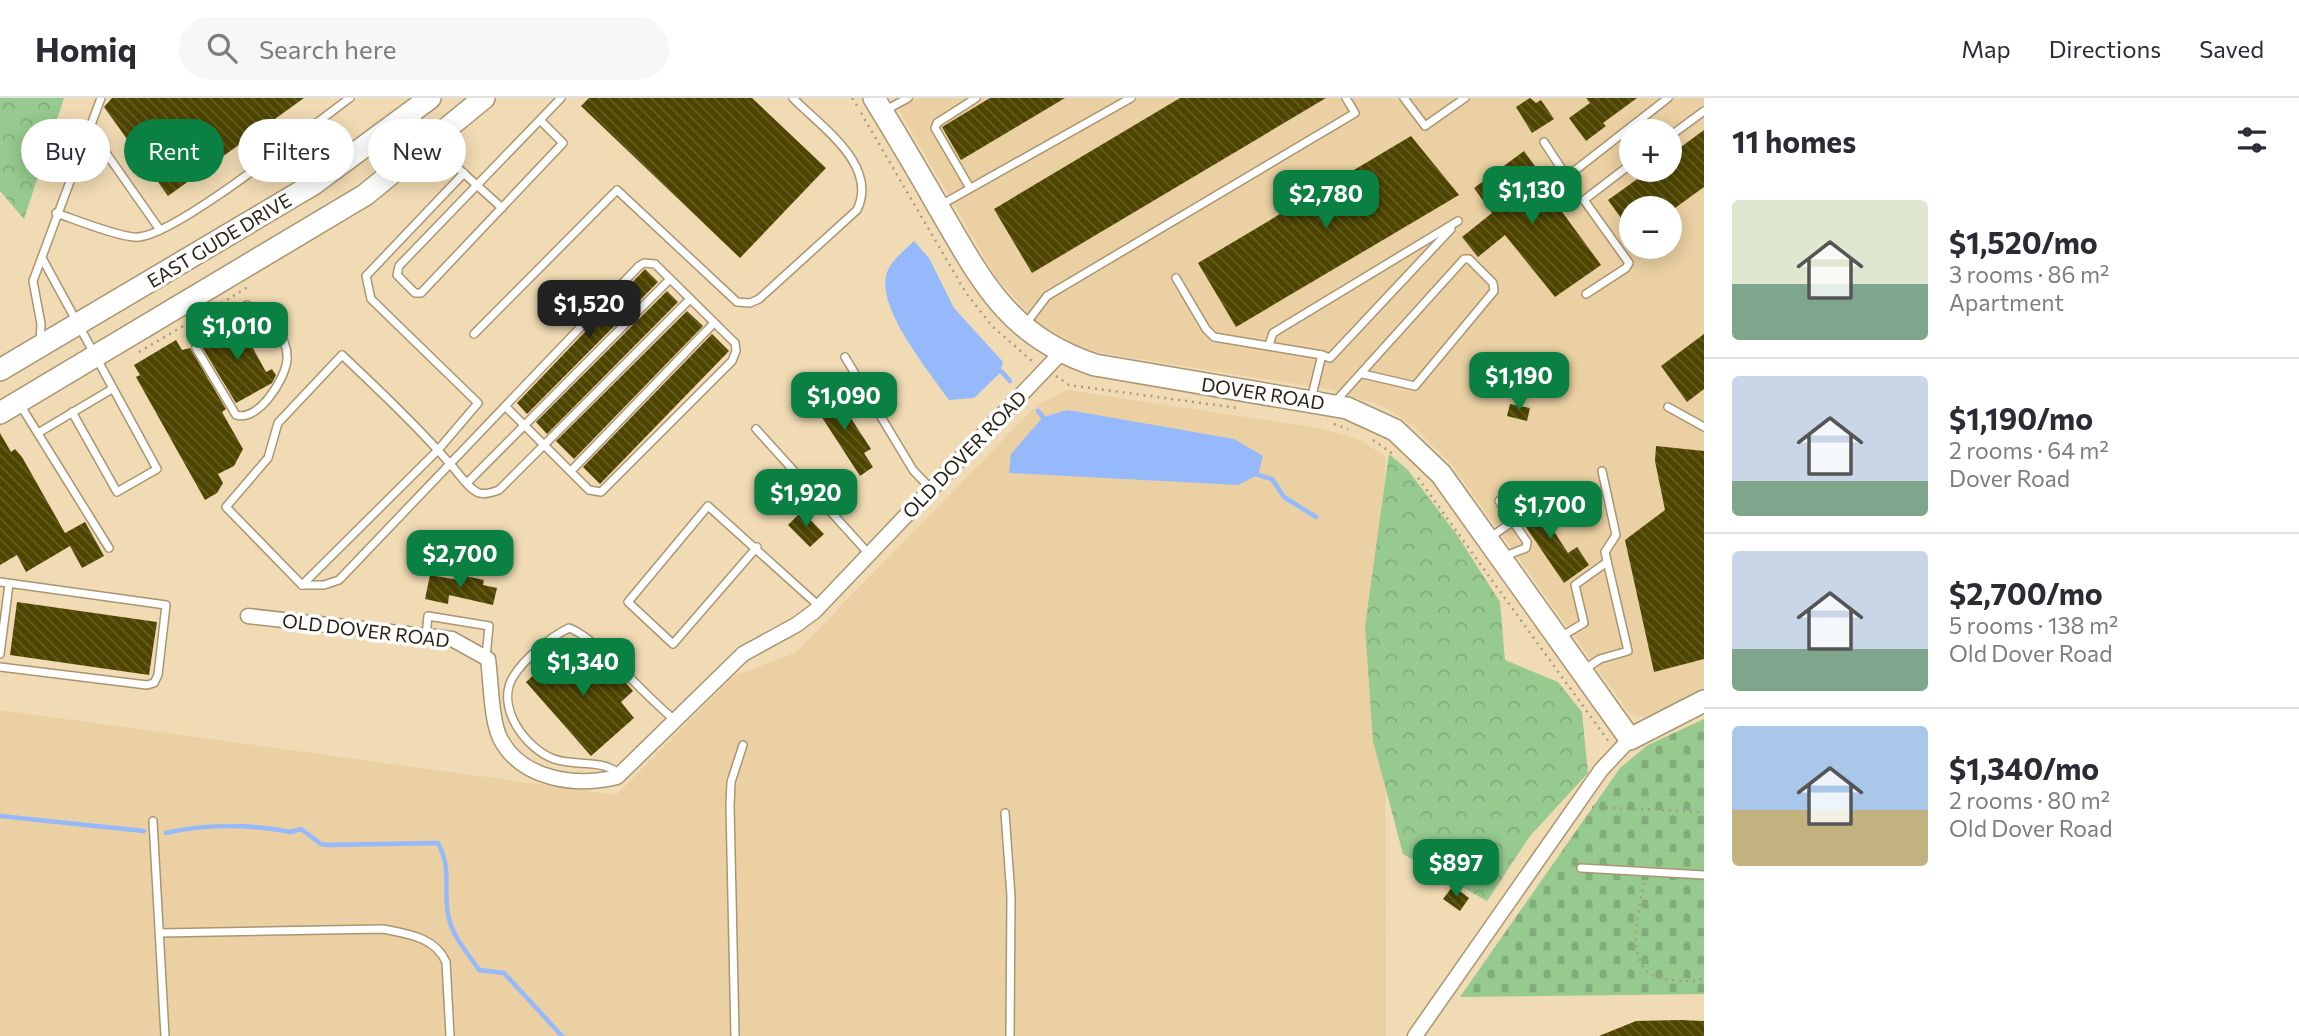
<!DOCTYPE html>
<html lang="en">
<head>
<meta charset="utf-8">
<style>
	:root { --surface:#fff; --page:#f7f7f7; --text:#2b2b33; --muted:#7c7c81; --line:#e1e1e2; --accent:#0b8043 }
	body { margin:0; font-family:Commissioner,sans-serif; background:var(--page); color:var(--text); height:100vh; display:flex; flex-direction:column; font-size:26px; white-space:nowrap }
	* { box-sizing:border-box; margin:0 }
	p { font-size:23px; color:var(--muted) }
	.icon { flex:none; width:38px; height:38px; fill:none; stroke:currentColor; stroke-width:2; stroke-linecap:round; stroke-linejoin:round }
	.map { position:relative; flex:1; overflow:hidden }
	.details { display:flex; flex-direction:column; background:var(--surface); width:595px }
	.details>* { flex:none }
	.top-card { position:absolute; left:21px; top:21px; width:665px; height:63px; display:flex; gap:14px }
	.tools { position:absolute; left:1619px; top:21px; display:grid; gap:14px }
	.tools a { display:grid; place-items:center; width:63px; height:63px; border-radius:50%; background:var(--surface); box-shadow:0 4px 18px #0003; font-size:35px }
	.price { position:absolute; translate:-50% -60px; padding:0 16px; border-radius:14px; background:var(--accent); color:#fff; font-size:23px; line-height:46px; filter:drop-shadow(0 2px 4px #0008) }
	.price::after { content:''; position:absolute; left:50%; top:42px; width:21px; height:16px; margin-left:-10px; background:inherit; clip-path:polygon(0 0,100% 0,50% 100%) }
	.price.active { background:#222; color:#fff }
	ul { padding:0; list-style:none }
	li { display:flex; align-items:center; gap:21px; height:175px; padding:0 28px }
	li+li { border-top:2px solid var(--line) }
	li span { display:grid; place-items:center; flex:none; width:196px; height:140px; border-radius:7px; color:#555 }
	li>.icon { margin-inline-start:auto }
	span .icon { width:84px; height:84px; fill:#fffc; stroke-width:1 }
	li b { font-size:30px }
	h2 { display:flex; justify-content:space-between; align-items:center; height:84px; padding:0 28px; font-size:30px }
	.chip { padding:0 24px; border-radius:32px; background:var(--surface); box-shadow:0 4px 18px #0003; font-size:24px; line-height:63px }
	.chip.active { background:var(--accent); color:#fff }
	header { display:flex; align-items:center; gap:42px; box-sizing:border-box; height:98px; padding:0 35px; background:var(--surface); border-bottom:2px solid var(--line) }
	header strong { font-size:33px }
	nav { display:flex; gap:38px; margin-inline-start:auto; font-size:24px }
	.search { width:490px; height:63px; background:var(--page); display:flex; align-items:center; gap:18px; box-sizing:border-box; padding:0 24px; border-radius:38px; color:var(--muted); font-size:26px }
	main { display:flex; flex:1; min-height:0 }
	.map>svg:first-child { display:block }
	.built { fill:#ead0a2; fill-rule:evenodd }
	.forest { fill:url(#forest-crowns) }
	.cemetery { fill:url(#cemetery-stones) }
	.water { fill:#95b9fa }
	.lines { fill:none; stroke-linecap:round; stroke-linejoin:round }
	.stream { stroke:#95b9fa; stroke-width:4.5 }
	.building { fill:url(#building-back-hatch) }
	.lane-casing { stroke:#aa9571; stroke-width:10 }
	.street-casing { stroke:#aa9571; stroke-width:17 }
	.secondary-casing { stroke:#aa9571; stroke-width:24 }
	.path { stroke:#ab9a7c; stroke-width:2.5; stroke-dasharray:2 5; stroke-linecap:butt }
	.lane { stroke:#fff; stroke-width:7 }
	.street { stroke:#fff; stroke-width:14 }
	.secondary { stroke:#fff; stroke-width:21 }
	.labels { text-anchor:middle; dominant-baseline:central; stroke-width:7; stroke-linejoin:round; paint-order:stroke }
	.street-label { font-size:19px; fill:#292113; stroke:#fefefe }
</style>
</head>
<body>
<header>
<strong>Homiq</strong>
<div class="search"><svg class="icon" aria-label="search" viewBox="0 0 24 24"><circle cx="10" cy="10" r="6"/><path d="M15 15l6 6"/></svg>Search here</div>
<nav><a>Map</a><a>Directions</a><a>Saved</a></nav>
</header>
<main>
<div class="map">
<svg width="1704" height="938" viewBox="0 0 1704 938">
	<defs>
		<pattern id="forest-crowns" width="20" height="18" patternUnits="userSpaceOnUse" patternTransform="scale(1.75)"><rect width="20" height="18" fill="#96ca8f"/><path d="M2 6a3 3 0 1 1 6 0M12 15a3 3 0 1 1 6 0" fill="none" stroke="#81ad7a"/></pattern>
		<pattern id="cemetery-stones" width="16" height="16" patternUnits="userSpaceOnUse" patternTransform="scale(1.75)"><rect width="16" height="16" fill="#96ca8f"/><path d="M2 7V4a2 2 0 0 1 4 0v3zM10 15v-3a2 2 0 0 1 4 0v3z" fill="#81ad7a"/></pattern>
		<pattern id="building-back-hatch" width="6" height="6" patternUnits="userSpaceOnUse" patternTransform="scale(1.75)"><rect width="6" height="6" fill="#4e4500"/><path d="M-1 5l2 2M0 0l6 6M5-1l2 2" fill="none" stroke="#655d25"/></pattern>
	</defs>
	<rect width="100%" height="100%" fill="#f1dbb4"/>
	<!-- built -->
	<g class="built">
		<path d="M 892,0 L 1704,0 L 1704,596 L 1648,619 L 1635,618 L 1627,612 L 1452,367 L 1412,327 L 1385,309 L 1329,291 L 1102,255 L 1078,248 L 1036,224 L 996,179 ZM 1631,33 L 1670,33 L 1670,72 L 1631,72 ZM 1631,110 L 1670,110 L 1670,149 L 1631,149 Z"/>
		<polygon points="1067,292 1319,330 1358,341 1385,358 1386,938 0,938 0,612 616,697 734,578 795,555 1037,307"/>
	</g>
	<!-- forest -->
	<g class="forest">
		<polygon points="0,0 64,0 24,121 0,93"/>
		<polygon points="1389,356 1407,371 1457,437 1500,504 1505,562 1558,584 1582,614 1588,675 1530,738 1487,803 1403,756 1373,643 1365,528"/>
	</g>
	<!-- cemetery -->
	<polygon class="cemetery" points="1704,621 1704,896 1460,899 1620,670 1648,647"/>
	<!-- water -->
	<g class="water">
		<path d="M 914,143 L 929,160 L 954,210 L 1003,264 L 1000,275 L 974,300 L 949,302 C 930,274 872,206 888,172 C 892,162 906,151 914,143 Z"/>
		<polygon points="1068,312 1234,341 1263,358 1258,377 1238,387 1009,375 1011,356 1043,319"/>
	</g>
	<g class="lines">
		<!-- stream -->
		<g class="stream">
			<polyline points="1002,274 1010,283"/>
			<polyline points="1038,313 1043,319"/>
			<polyline points="1258,377 1272,381 1284,399 1316,419"/>
			<polyline points="0,718 144,733"/>
			<path d="M 166,735 C 203,726 252,726 291,734 L 301,731 L 321,746 L 327,747 L 438,745 C 453,773 442,793 449,821 C 454,841 468,855 479,872 L 504,875 L 562,938"/>
		</g>
	</g>
	<!-- building -->
	<g class="building">
		<polygon points="112,0 304,0 168,98 104,9"/>
		<polygon points="589,0 752,0 826,70 740,160 581,8"/>
		<polygon points="990,0 1065,0 961,62 942,29"/>
		<polygon points="1180,0 1326,0 1032,175 994,111"/>
		<polygon points="1530,0 1536,5 1541,2 1554,21 1532,35 1516,9"/>
		<polygon points="1586,0 1637,0 1603,25 1606,28 1586,43 1569,20 1590,5"/>
		<polygon points="1704,32 1704,89 1675,110 1631,110 1631,134 1608,102 1650,72 1670,72 1670,57"/>
		<polygon points="1411,38 1459,97 1236,229 1198,165"/>
		<polygon points="1524,53 1561,104 1557,107 1601,167 1555,199 1505,137 1478,159 1462,139 1492,115 1474,90"/>
		<polygon points="645,171 658,184 527,316 517,305"/>
		<polygon points="667,193 678,204 547,336 536,324"/>
		<polygon points="687,213 703,228 574,361 556,343"/>
		<polygon points="238,223 266,274 272,271 276,277 272,285 236,305 202,249 203,243"/>
		<polygon points="712,236 729,253 600,386 583,369"/>
		<polygon points="1704,236 1704,291 1687,304 1661,268"/>
		<polygon points="176,242 182,252 190,250 226,311 222,314 243,351 234,368 218,376 223,385 217,395 205,402 136,279 140,277 134,267"/>
		<polygon points="821,294 828,305 837,299 871,351 864,355 873,369 860,378 810,301"/>
		<polygon points="1510,306 1530,310 1527,323 1507,318"/>
		<polygon points="0,335 11,354 15,351 22,359 65,435 85,424 104,458 82,470 70,448 26,474 17,457 0,467"/>
		<polygon points="1656,348 1704,353 1704,561 1654,574 1625,442 1665,412 1655,363"/>
		<polygon points="1531,398 1568,455 1577,449 1589,467 1564,485 1513,410"/>
		<polygon points="802,413 824,436 810,449 788,427"/>
		<polygon points="430,477 464,483 465,478 484,482 483,487 497,490 493,507 449,497 448,506 425,501"/>
		<polygon points="17,504 157,524 149,577 10,557"/>
		<polygon points="570,544 606,585 617,575 633,593 621,604 634,620 591,658 526,584"/>
		<polygon points="1453,788 1469,800 1460,813 1443,801"/>
		<polygon points="1680,922 1704,923 1704,938 1599,938 1636,923"/>
	</g>
	<g class="lines">
		<defs>
			<g id="lane">
				<polyline points="1404,0 1425,28 1465,0"/>
				<polyline points="884,13 908,0"/>
				<polyline points="414,17 448,61 502,110"/>
				<polyline points="540,22 563,45 421,195 415,195 397,177 399,168 561,0"/>
				<polyline points="90,32 160,132"/>
				<polyline points="1670,38 1704,13"/>
				<polyline points="1544,44 1563,73 1573,74 1668,0"/>
				<path d="M 464,75 L 366,178 L 371,201 L 478,305 L 438,352 L 302,487 L 226,409 L 268,360 L 278,325 L 342,257 C 380,293 418,329 452,368 C 459,376 469,391 479,395 C 486,397 493,394 499,392 L 690,201"/>
				<polyline points="970,90 935,30 937,25 976,0"/>
				<polyline points="939,108 1131,0"/>
				<path d="M 56,115 C 74,121 123,141 139,139 C 178,136 311,28 350,0"/>
				<polyline points="42,160 157,371 117,394 72,314"/>
				<polyline points="1176,180 1206,231 1214,239 1322,257 1311,301"/>
				<polyline points="1586,196 1626,170 1629,165 1584,102 1631,66"/>
				<path d="M 199,200 L 213,226 L 197,237 L 196,250 L 236,317 C 258,324 285,282 287,262 C 289,239 266,215 247,207 L 213,226"/>
				<polyline points="1025,227 1047,198 1355,15 1346,0"/>
				<path d="M 474,236 L 617,92 L 737,204 L 750,205 L 759,201 L 857,112 C 879,67 821,29 793,0"/>
				<polyline points="40,244 41,226 33,183 101,0"/>
				<polyline points="1269,247 1273,235 1458,123"/>
				<polyline points="1322,257 1330,260 1451,131"/>
				<polyline points="845,259 913,372 930,390"/>
				<polyline points="19,305 109,450"/>
				<polyline points="1334,305 1464,161 1469,161 1493,185 1494,193 1415,288 1363,276"/>
				<polyline points="1668,309 1704,329"/>
				<polyline points="756,331 869,456"/>
				<polyline points="38,335 112,291"/>
				<polyline points="571,373 714,225"/>
				<polyline points="467,385 670,181"/>
				<polyline points="1499,403 1527,444 1526,450 1505,458"/>
				<polyline points="1488,441 1512,424"/>
				<polyline points="757,449 673,546 628,504 708,408 819,508"/>
				<polyline points="0,484 166,507 158,577 154,585 147,587 0,569"/>
				<polyline points="302,487 324,487 339,482 639,168 644,165 655,166 735,245 736,253 732,263 601,394 589,392 505,308"/>
				<polyline points="426,538 428,518 489,528 486,559"/>
				<polyline points="1562,538 1584,525 1575,487 1607,464"/>
				<polyline points="0,556 9,486"/>
				<polyline points="1582,573 1600,561 1628,553 1605,454 1616,437 1602,373"/>
				<path d="M 620,676 C 599,660 577,669 554,661 C 526,651 495,609 513,579 C 524,561 550,539 569,530 C 596,539 647,601 676,623"/>
				<polyline points="1005,715 1011,798 1010,938"/>
				<polyline points="153,723 165,938"/>
				<polyline points="1581,770 1704,777"/>
				<path d="M 160,835 L 383,831 C 408,836 435,839 446,864 L 450,938"/>
				<polyline points="735,938 730,708 731,684 743,647"/>
			</g>
			<g id="street">
				<path d="M 248,518 L 452,541 L 488,561 C 491,582 491,622 500,640 C 521,682 576,689 617,679 L 743,556 L 796,527 L 815,513 L 1061,255"/>
				<polyline points="1415,938 1601,672 1630,641"/>
			</g>
			<g id="secondary">
				<path d="M 874,0 C 896,36 918,73 939,110 C 982,184 1009,239 1095,267 L 1347,310 L 1395,332 L 1441,376 L 1630,641 L 1704,603"/>
				<polyline points="0,272 312,87 430,0"/>
				<polyline points="0,315 365,97 484,0"/>
			</g>
		</defs>
		<!-- lane casing -->
		<use href="#lane" class="lane-casing"/>
		<!-- street casing -->
		<use href="#street" class="street-casing"/>
		<!-- secondary casing -->
		<use href="#secondary" class="secondary-casing"/>
		<!-- path -->
		<g class="path">
			<polyline points="852,0 858,9"/>
			<polyline points="861,15 966,195 992,228 1033,264"/>
			<polyline points="215,209 248,189"/>
			<polyline points="139,254 197,220"/>
			<polyline points="1056,278 1069,287 1238,310"/>
			<polyline points="1334,326 1348,331"/>
			<polyline points="1373,342 1393,356"/>
			<polyline points="1418,380 1609,644"/>
			<polyline points="1592,709 1704,714"/>
			<path d="M 1644,785 C 1638,820 1619,879 1672,882 C 1684,883 1693,885 1704,880"/>
		</g>
		<!-- lane -->
		<use href="#lane" class="lane"/>
		<!-- street -->
		<use href="#street" class="street"/>
		<!-- secondary -->
		<use href="#secondary" class="secondary"/>
	</g>
	<g class="labels">
		<!-- street labels -->
		<g class="street-label">
			<text transform="translate(219 142) rotate(-31)">EAST GUDE DRIVE</text>
			<text transform="translate(1263 295) rotate(9)">DOVER ROAD</text>
			<text transform="translate(964 356) rotate(-46)">OLD DOVER ROAD</text>
			<text transform="translate(366 532) rotate(7)">OLD DOVER ROAD</text>
		</g>
	</g>
</svg>
<div class="tools">
<a>+</a>
<a>−</a>
</div>
<b class="price" style="left:1532px;top:128px">$1,130</b>
<b class="price" style="left:1326px;top:132px">$2,780</b>
<b class="price active" style="left:589px;top:242px">$1,520</b>
<b class="price" style="left:237px;top:264px">$1,010</b>
<b class="price" style="left:1519px;top:314px">$1,190</b>
<b class="price" style="left:844px;top:334px">$1,090</b>
<b class="price" style="left:806px;top:431px">$1,920</b>
<b class="price" style="left:1550px;top:443px">$1,700</b>
<b class="price" style="left:460px;top:492px">$2,700</b>
<b class="price" style="left:583px;top:600px">$1,340</b>
<b class="price" style="left:1456px;top:801px">$897</b>
<div class="top-card">
<a class="chip">Buy</a>
<a class="chip active">Rent</a>
<a class="chip">Filters</a>
<a class="chip">New</a>
</div>
</div>
<section class="details">
<h2>11 homes<svg class="icon" aria-label="filters" viewBox="0 0 24 24"><path d="M4 7h16M4 17h16"/><circle cx="9" cy="7" r="2"/><circle cx="15" cy="17" r="2"/></svg></h2>
<ul>
<li><span style="background:linear-gradient(#dfe7d0 60%,#7fa58c 0)"><svg class="icon" aria-label="home" viewBox="0 0 24 24"><path d="M3 11l9-7 9 7M6 9v11h12V9"/></svg></span><div><b>$1,520/mo</b><p>3 rooms · 86 m²</p><p>Apartment</p></div></li>
<li><span style="background:linear-gradient(#c9d6e8 75%,#7fa58c 0)"><svg class="icon" aria-label="home" viewBox="0 0 24 24"><path d="M3 11l9-7 9 7M6 9v11h12V9"/></svg></span><div><b>$1,190/mo</b><p>2 rooms · 64 m²</p><p>Dover Road</p></div></li>
<li><span style="background:linear-gradient(#c9d6e8 70%,#7fa58c 0)"><svg class="icon" aria-label="home" viewBox="0 0 24 24"><path d="M3 11l9-7 9 7M6 9v11h12V9"/></svg></span><div><b>$2,700/mo</b><p>5 rooms · 138 m²</p><p>Old Dover Road</p></div></li>
<li><span style="background:linear-gradient(#a9c7e8 60%,#c2b280 0)"><svg class="icon" aria-label="home" viewBox="0 0 24 24"><path d="M3 11l9-7 9 7M6 9v11h12V9"/></svg></span><div><b>$1,340/mo</b><p>2 rooms · 80 m²</p><p>Old Dover Road</p></div></li>
</ul>
</section>
</main>
</body>
</html>
